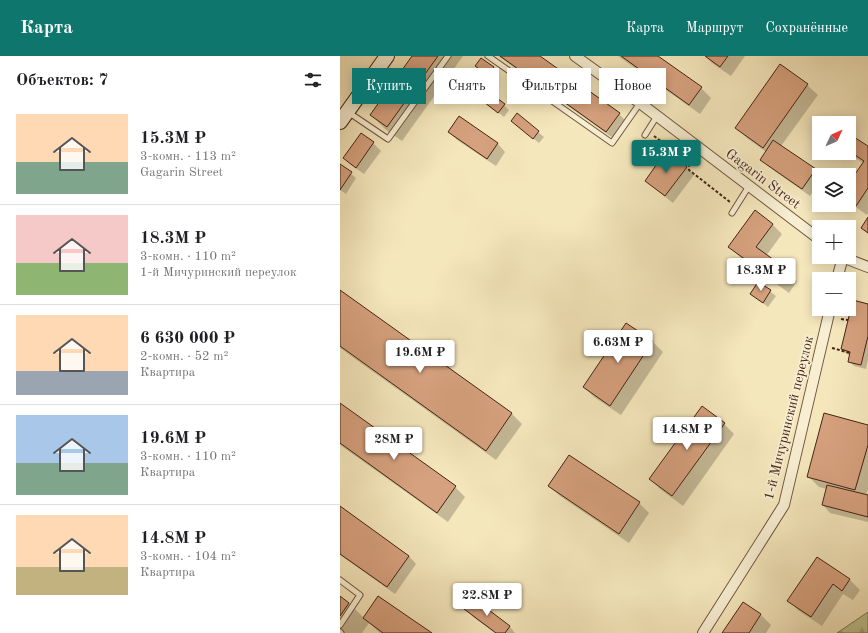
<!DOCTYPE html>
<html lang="ru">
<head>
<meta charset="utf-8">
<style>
	:root { --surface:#fff; --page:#f2f2f2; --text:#202124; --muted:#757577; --line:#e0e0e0; --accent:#0f766e }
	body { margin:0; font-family:"Old Standard TT",serif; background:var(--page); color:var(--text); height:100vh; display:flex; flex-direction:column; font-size:15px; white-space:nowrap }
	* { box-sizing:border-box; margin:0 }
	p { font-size:13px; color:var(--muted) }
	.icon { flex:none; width:22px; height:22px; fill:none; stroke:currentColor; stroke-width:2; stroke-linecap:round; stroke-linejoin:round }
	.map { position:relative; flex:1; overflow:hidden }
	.drawer { display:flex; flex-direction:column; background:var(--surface); width:340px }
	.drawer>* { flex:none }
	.hud { position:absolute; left:12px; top:12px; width:380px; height:36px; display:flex; gap:8px }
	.needle { width:26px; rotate:46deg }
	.controls { position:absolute; left:472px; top:60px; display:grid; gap:8px }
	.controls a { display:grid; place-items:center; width:44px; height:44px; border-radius:0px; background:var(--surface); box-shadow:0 2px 10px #0003; font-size:20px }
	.price { position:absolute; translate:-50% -34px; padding:0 9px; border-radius:4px; background:#fff; color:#222; font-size:13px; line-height:26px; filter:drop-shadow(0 1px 2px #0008) }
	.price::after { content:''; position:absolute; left:50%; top:24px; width:12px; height:9px; margin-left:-6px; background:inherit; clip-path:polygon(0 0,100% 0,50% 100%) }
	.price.active { background:var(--accent); color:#fff }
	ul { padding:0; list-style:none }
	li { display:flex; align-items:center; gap:12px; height:100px; padding:0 16px }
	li+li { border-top:1px solid var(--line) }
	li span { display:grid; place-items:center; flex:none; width:112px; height:80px; border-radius:0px; color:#555 }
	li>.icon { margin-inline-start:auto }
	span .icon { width:48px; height:48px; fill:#fffc; stroke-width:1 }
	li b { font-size:17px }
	h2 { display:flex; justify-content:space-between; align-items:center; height:48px; padding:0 16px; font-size:17px }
	.tag { padding:0 14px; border-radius:0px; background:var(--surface); box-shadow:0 2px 10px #0003; font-size:14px; line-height:36px }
	.tag.active { background:var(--accent); color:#fff }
	header { display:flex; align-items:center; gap:24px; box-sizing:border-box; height:56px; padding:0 20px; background:var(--accent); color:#fff }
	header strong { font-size:19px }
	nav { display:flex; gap:22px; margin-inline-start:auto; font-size:14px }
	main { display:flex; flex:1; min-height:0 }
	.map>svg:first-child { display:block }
	.forest { fill:url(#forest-firs); stroke:#827452 }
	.shadow { fill:#0003 }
	.building { fill:#d6a17e; stroke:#462414 }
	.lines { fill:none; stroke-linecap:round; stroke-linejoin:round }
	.lane-casing { stroke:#72553e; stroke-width:7 }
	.street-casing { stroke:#72553e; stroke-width:12 }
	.secondary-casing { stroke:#462414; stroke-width:16 }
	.path { stroke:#462414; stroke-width:2; stroke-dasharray:3 2; stroke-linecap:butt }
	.lane { stroke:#f8efd3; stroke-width:5 }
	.street { stroke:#f8efd3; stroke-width:10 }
	.secondary { stroke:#f8efd3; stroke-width:14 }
	.labels { text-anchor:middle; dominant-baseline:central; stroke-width:3.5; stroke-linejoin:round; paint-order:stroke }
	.street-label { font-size:14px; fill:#462414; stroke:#f8efd3 }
</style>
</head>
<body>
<header>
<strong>Карта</strong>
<nav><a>Карта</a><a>Маршрут</a><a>Сохранённые</a></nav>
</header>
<main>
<section class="drawer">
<h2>Объектов: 7<svg class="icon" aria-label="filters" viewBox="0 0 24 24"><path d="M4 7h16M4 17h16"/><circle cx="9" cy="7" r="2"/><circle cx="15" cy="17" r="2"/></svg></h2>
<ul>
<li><span style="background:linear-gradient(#ffd9b3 60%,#7fa58c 0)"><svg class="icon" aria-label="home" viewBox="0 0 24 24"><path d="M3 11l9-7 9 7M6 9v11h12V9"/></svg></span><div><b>15.3M ₽</b><p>3-комн. · 113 m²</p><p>Gagarin Street</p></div></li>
<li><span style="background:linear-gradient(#f6c9c9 60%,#8fb573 0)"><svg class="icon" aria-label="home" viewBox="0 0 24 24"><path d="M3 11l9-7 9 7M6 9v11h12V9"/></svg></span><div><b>18.3M ₽</b><p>3-комн. · 110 m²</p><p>1-й Мичуринский переулок</p></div></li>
<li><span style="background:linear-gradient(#ffd9b3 70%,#9aa5b1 0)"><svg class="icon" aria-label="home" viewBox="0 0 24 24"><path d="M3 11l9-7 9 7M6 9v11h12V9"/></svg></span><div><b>6 630 000 ₽</b><p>2-комн. · 52 m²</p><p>Квартира</p></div></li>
<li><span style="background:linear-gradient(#a9c7e8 60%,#7fa58c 0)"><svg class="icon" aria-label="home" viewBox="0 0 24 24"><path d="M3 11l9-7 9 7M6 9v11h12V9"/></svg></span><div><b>19.6M ₽</b><p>3-комн. · 110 m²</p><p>Квартира</p></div></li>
<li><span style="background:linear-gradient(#ffd9b3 65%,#c2b280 0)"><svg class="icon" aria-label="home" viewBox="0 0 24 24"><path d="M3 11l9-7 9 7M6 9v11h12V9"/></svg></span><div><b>14.8M ₽</b><p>3-комн. · 104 m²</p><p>Квартира</p></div></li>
</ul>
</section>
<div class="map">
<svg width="528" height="577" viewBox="0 0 528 577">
	<defs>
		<pattern id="forest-firs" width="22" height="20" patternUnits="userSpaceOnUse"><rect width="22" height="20" fill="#bec58f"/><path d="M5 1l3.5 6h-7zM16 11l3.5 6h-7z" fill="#a5a97a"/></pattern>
	</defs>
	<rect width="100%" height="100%" fill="#f5e7bc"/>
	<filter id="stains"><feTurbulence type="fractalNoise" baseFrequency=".005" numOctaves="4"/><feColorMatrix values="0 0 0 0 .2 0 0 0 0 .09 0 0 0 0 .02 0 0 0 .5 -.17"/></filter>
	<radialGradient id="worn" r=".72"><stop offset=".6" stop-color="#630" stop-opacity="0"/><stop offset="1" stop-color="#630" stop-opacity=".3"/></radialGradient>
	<!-- forest -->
	<polygon class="forest" points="528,556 528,577 497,577"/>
	<!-- shadow -->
	<g class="shadow">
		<polygon points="73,0 123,0 62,85 46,74 31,59"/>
		<polygon points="158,0 198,0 279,58 289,68 277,85"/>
		<polygon points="278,0 316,0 361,32 371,42 360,58"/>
		<polygon points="365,0 405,0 391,20 372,7"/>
		<polygon points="141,3 158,17 154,23 137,10"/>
		<polygon points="467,29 478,39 441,90 475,114 480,119 479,127 470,140 429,111 421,103 426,96 407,82 396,72"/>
		<polygon points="137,39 164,49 169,54 164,61"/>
		<polygon points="177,59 204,81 199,87 177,70"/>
		<polygon points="119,62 158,88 165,96 156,110 117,84 109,76"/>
		<polygon points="21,78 33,87 41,95 24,118 11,109 4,102"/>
		<polygon points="509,79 528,92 528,157 527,159 509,146 509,129 523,107 508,97 509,97"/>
		<polygon points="0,109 16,122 6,138 0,134"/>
		<polygon points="346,111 354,119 333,147 314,132 306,124"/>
		<polygon points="432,168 442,178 426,200 447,215 457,225 449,237 400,201 390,191"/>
		<polygon points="419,227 436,240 428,251 411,238"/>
		<polygon points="1,235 172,358 182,368 156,404 0,292"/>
		<polygon points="528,249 528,304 526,313 514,310 509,305 511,299 507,298 502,293"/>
		<polygon points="286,268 313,286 323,296 281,359 254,341 244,331"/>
		<polygon points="0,348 115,431 125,441 108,466 0,389"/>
		<polygon points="384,368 394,378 343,450 320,433 310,423"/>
		<polygon points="528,370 528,433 526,440 528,440 528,466 490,457 483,449 487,433 479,431 469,421"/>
		<polygon points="229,400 299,447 309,457 289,487 220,440 209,430"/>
		<polygon points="0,451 69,500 76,508 55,538 0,499"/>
		<polygon points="477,502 510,524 520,534 513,544 503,538 482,570 459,555 449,545"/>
		<polygon points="0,541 9,547 24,562 91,577 40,577 29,567 22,577 0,577"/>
		<polygon points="133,543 170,571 175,577 155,577 133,561 126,553"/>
		<polygon points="403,548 421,559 431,569 426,577 383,577"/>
	</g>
	<!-- building -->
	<g class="building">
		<polygon points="72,0 98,0 47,71 30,59"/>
		<polygon points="160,0 200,0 280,57 266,76"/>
		<polygon points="281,0 318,0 362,31 349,49"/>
		<polygon points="365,0 388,0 380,11"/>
		<polygon points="141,2 154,11 148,19 135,10"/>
		<polygon points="440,8 468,28 423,92 395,72"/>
		<polygon points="142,31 165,48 158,57 135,39"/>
		<polygon points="177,57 199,75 193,83 171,65"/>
		<polygon points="119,60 158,87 147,103 108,76"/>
		<polygon points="21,77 34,86 16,112 3,102"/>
		<polygon points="509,78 528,90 528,132 516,150 509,145 509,127 524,105 509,95"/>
		<polygon points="433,84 476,113 462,133 420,104"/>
		<polygon points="326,95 347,111 325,140 305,125"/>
		<polygon points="0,108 12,116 0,134"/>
		<polygon points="415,154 433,168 416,191 448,214 438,227 388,191"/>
		<polygon points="528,161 528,177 521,172"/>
		<polygon points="418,226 431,234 423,247 410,238"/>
		<polygon points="0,234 172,357 146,395 0,290"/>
		<polygon points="513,244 528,248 528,280 521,309 508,306 510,296 501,293"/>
		<polygon points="286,267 313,285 270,350 243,331"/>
		<polygon points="0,347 116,430 97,457 0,387"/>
		<polygon points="362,350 385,367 332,440 309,423"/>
		<polygon points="484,357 528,369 528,389 515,434 467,421"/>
		<polygon points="229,399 300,446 279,478 208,430"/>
		<polygon points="487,429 528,439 528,461 482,449"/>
		<polygon points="0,450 69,500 47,531 0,498"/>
		<polygon points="477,501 510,523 502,535 493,528 471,561 447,545"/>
		<polygon points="0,540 9,547 0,560"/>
		<polygon points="38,540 92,577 43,577 23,562"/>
		<polygon points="133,542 170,570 165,577 156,577 124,553"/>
		<polygon points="403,546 421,558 409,577 382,577"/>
	</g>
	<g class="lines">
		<defs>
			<g id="lane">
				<polyline points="148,0 272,87 300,47"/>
				<polyline points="8,56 48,83 108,0"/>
				<polyline points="305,79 317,60"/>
				<polyline points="392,157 409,130"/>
				<polyline points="0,524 20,539 0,569"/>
				<polyline points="0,576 1,577"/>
			</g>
			<g id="street">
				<polyline points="235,0 300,47 479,183"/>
				<polyline points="502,201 528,211"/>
				<polyline points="497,223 503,201"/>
				<polyline points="363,577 444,449 490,253"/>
			</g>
			<polyline id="secondary" points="0,66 47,0"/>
		</defs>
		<!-- lane casing -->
		<use href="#lane" class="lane-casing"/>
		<!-- street casing -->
		<use href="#street" class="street-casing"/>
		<!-- secondary casing -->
		<use href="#secondary" class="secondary-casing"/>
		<!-- path -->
		<g class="path">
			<polyline points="314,80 349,107"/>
			<polyline points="355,100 349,107 349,114 390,146"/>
			<polyline points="501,263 508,264"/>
			<polyline points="492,292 510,297"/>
		</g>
		<!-- lane -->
		<use href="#lane" class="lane"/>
		<!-- street -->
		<use href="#street" class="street"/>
		<!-- secondary -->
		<use href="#secondary" class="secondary"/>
	</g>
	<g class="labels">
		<!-- street labels -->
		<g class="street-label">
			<text transform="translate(423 123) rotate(37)">Gagarin Street</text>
			<text transform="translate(449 362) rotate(-76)">1-й Мичуринский переулок</text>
		</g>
	</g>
	<rect width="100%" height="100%" filter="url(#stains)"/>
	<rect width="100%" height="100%" fill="url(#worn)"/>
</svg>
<div class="controls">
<a><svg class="needle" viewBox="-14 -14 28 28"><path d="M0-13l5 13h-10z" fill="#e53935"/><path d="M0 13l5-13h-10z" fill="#757577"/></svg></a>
<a><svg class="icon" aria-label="layers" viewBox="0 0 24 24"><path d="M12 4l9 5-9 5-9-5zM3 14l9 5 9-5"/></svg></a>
<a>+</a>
<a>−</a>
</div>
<b class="price active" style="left:326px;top:118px">15.3M ₽</b>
<b class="price" style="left:421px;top:236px">18.3M ₽</b>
<b class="price" style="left:278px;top:308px">6.63M ₽</b>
<b class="price" style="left:80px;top:318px">19.6M ₽</b>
<b class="price" style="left:347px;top:395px">14.8M ₽</b>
<b class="price" style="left:54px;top:405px">28M ₽</b>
<b class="price" style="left:147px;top:561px">22.8M ₽</b>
<div class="hud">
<a class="tag active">Купить</a>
<a class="tag">Снять</a>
<a class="tag">Фильтры</a>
<a class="tag">Новое</a>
</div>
</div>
</main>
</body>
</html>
